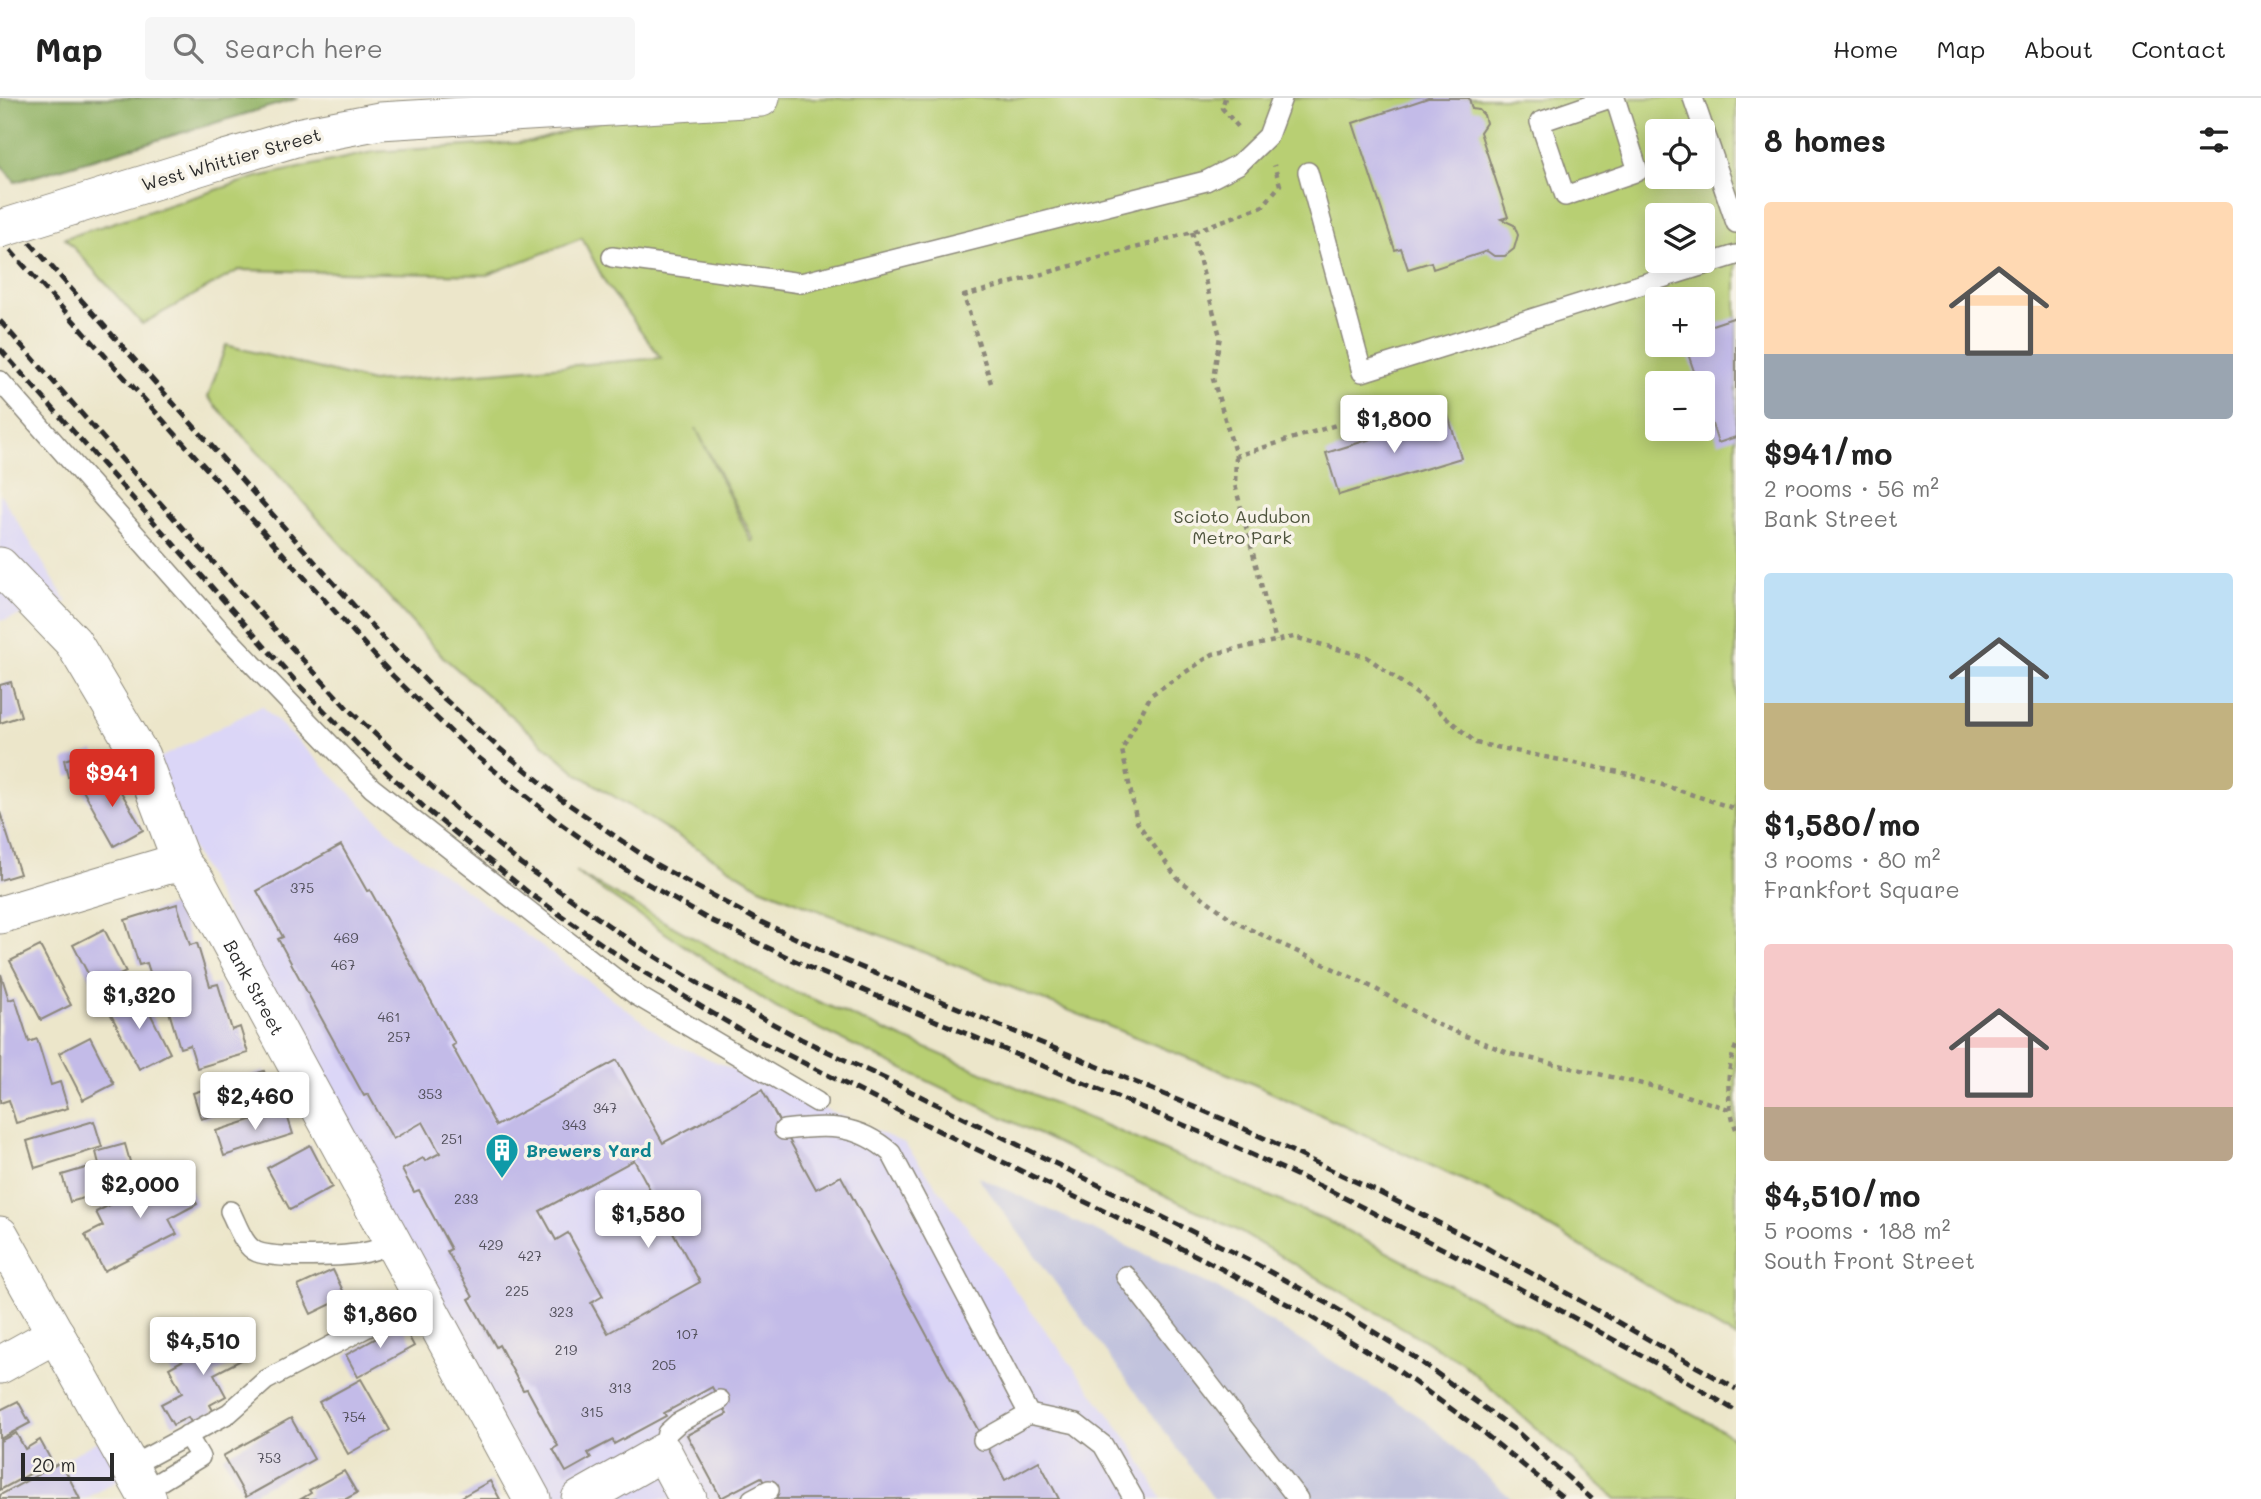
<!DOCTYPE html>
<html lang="en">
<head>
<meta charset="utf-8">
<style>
	:root { --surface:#fff; --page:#f6f6f6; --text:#222; --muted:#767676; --line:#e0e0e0; --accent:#d93025 }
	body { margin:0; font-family:Mali,sans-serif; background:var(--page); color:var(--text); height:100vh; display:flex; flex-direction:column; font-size:26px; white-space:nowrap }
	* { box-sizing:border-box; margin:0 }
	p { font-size:23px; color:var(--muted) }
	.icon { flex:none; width:38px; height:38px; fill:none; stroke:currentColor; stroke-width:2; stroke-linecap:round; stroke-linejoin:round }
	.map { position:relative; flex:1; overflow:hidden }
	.sheet { display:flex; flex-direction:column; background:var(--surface); width:525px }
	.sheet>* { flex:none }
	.fabs { position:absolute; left:1645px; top:21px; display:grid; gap:14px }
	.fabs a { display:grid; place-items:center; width:70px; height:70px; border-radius:7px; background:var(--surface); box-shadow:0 4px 18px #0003; font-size:35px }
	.scale { position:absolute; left:21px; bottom:18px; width:93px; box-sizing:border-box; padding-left:7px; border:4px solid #2b2b2b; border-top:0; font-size:19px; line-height:24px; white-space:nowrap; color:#2b2b2b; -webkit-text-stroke:5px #f7f3e8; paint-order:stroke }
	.price { position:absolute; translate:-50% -60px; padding:0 16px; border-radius:7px; background:#fff; color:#222; font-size:23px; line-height:46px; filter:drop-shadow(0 2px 4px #0008) }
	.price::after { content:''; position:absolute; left:50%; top:42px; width:21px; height:16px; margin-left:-10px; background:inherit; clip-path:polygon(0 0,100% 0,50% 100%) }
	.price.on { background:var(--accent); color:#fff }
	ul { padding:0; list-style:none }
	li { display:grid; align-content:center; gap:14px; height:371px; padding:0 28px }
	li span { display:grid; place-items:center; height:217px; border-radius:7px; color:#555 }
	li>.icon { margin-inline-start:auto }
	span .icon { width:126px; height:126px; fill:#fffc; stroke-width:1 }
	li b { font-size:30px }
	h2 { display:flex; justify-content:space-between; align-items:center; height:84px; padding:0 28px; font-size:30px }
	header { display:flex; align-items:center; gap:42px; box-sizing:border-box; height:98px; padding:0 35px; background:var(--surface); border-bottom:2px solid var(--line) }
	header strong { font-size:33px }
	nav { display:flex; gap:38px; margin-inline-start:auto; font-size:24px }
	.search { width:490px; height:63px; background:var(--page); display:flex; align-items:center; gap:18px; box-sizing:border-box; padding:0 24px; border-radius:7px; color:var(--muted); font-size:26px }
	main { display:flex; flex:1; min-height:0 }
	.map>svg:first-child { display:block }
	.built { fill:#dbd6f7 }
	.industrial { fill:#c1c2dd }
	.green { fill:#b8cf73; stroke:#727d4f; stroke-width:2; fill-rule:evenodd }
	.forest { fill:#92b265; stroke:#5e6e48; stroke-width:2 }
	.building { fill:#c3bbe8; fill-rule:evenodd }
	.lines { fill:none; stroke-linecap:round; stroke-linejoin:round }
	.service-casing { stroke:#8c887a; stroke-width:22 }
	.minor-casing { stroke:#8c887a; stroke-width:39 }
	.path { stroke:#8c887a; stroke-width:4.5; stroke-dasharray:5 5; stroke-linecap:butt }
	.service { stroke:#fff; stroke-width:19 }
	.minor { stroke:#fff; stroke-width:37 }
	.rail { stroke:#2b2b2b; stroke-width:5; stroke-dasharray:10 5; stroke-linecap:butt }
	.minor-bridge-casing { stroke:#8c887a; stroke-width:39; stroke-linecap:butt }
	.minor-bridge { stroke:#fff; stroke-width:37 }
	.labels { text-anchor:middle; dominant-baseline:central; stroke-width:7; stroke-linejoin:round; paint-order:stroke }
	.number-label { font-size:14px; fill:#514f5a }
	.street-label { font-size:18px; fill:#2b2b2b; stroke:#f7f3e8 }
	.park-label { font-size:18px; fill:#4e543d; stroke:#f7f3e8 }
	.culture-label { font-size:18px; font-weight:bold; fill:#0d838f; stroke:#f7f3e8; text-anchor:start }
</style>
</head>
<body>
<header>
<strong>Map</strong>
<div class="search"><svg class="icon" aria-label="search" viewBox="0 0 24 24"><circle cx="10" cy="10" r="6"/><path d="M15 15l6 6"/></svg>Search here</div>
<nav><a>Home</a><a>Map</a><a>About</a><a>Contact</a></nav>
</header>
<main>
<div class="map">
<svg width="1736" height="1401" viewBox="0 0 1736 1401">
	<rect width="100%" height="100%" fill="#f7f3e8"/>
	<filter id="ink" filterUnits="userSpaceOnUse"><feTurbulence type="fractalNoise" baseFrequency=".0143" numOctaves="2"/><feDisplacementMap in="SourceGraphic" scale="14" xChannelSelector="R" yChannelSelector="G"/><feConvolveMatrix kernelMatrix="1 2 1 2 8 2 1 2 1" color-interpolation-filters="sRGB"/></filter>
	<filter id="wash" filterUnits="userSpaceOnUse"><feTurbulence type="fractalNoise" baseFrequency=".00686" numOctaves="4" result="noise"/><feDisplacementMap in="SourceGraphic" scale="28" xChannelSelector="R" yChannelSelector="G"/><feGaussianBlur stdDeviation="1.57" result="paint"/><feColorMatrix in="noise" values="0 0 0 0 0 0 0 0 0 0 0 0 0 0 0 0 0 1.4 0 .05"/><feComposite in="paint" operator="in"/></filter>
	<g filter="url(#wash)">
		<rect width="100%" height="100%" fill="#ece6ca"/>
		<!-- built -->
		<g class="built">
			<polygon points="0,395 67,504 0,523"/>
			<polygon points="262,608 400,744 672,945 904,1045 1132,1347 1162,1401 535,1401 148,666"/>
			<polygon points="109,1337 128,1377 85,1401 0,1401 0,1396"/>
		</g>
		<!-- industrial -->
		<polygon class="industrial" points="977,1078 1217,1190 1422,1320 1512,1401 1214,1401"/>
		<!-- green -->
		<g class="green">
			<path d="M 676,0 L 1736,0 L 1736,1240 L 1491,1095 L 1253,986 L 760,789 L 578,676 L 442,558 L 208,299 L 226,247 L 372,284 L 661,260 L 606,186 L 582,140 L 487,177 L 239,172 L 142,226 L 65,140 L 257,79 L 373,54 L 531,44 ZM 1657,33 L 1703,33 L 1703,79 L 1657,79 ZM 1657,117 L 1703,117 L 1703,163 L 1657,163 ZM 1657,201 L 1703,201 L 1703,247 L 1657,247 ZM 1657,285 L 1703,285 L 1703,331 L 1657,331 ZM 696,330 L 754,442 L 753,443 L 751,443 Z"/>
			<polygon points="575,774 773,884 1336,1127 1715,1328 1736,1342 1736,1401 1616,1401 1461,1264 1233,1130 776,910"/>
		</g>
		<!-- forest -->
		<polygon class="forest" points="0,0 299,0 15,84 0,66"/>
		<g id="blocks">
			<!-- building -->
			<g class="building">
				<polygon points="1428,0 1469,0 1472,11 1479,12 1484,17 1486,25 1480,34 1508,119 1501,121 1514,127 1518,137 1514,151 1505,158 1494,158 1487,153 1433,171 1431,164 1408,171 1401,150 1395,152 1353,25"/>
				<polygon points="1736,219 1736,339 1718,345 1703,298 1703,285 1698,285 1685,247 1703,247 1703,230"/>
				<polygon points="1448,317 1461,360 1339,397 1326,355"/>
				<polygon points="11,584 21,618 0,625 0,587"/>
				<polygon points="94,653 99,670 68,679 64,662"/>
				<polygon points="109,673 143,732 114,748 81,689"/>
				<polygon points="0,714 20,776 0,782"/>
				<path d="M 341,747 L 367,793 L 370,792 L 455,946 L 452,948 L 496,1028 L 617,962 L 663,1045 L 762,992 L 816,1091 L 841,1078 L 1005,1382 L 1039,1363 L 1059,1401 L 773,1401 L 761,1379 L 721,1400 L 687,1337 L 727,1316 L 712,1289 L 664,1315 L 666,1318 L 614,1346 L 613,1342 L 588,1355 L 591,1360 L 566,1374 L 553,1351 L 558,1348 L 527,1291 L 523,1292 L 499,1247 L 496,1249 L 469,1201 L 473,1199 L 447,1153 L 451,1151 L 419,1092 L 414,1094 L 402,1072 L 423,1060 L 425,1063 L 440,1055 L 423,1024 L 393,1041 L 368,996 L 364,998 L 278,841 L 283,839 L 257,793 ZM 634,1062 L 700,1184 L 608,1235 L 591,1205 L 603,1198 L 568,1135 L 556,1142 L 540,1113 Z"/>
				<polygon points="177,806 190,847 197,845 210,888 218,886 232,932 240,929 248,955 197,970 190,947 180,950 167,907 161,909 147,865 139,867 125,822"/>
				<polygon points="104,831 126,874 95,889 73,847"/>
				<polygon points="40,848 71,907 41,922 10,863"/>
				<polygon points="1,876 9,902 15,900 29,944 37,941 51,987 60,984 68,1010 16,1025 9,1002 0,1005"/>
				<polygon points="140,895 170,955 139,971 108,911"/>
				<polygon points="90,939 114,986 83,1002 59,955"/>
				<polygon points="264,973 272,999 201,1021 193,995"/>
				<polygon points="285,1011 293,1036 224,1058 216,1033"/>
				<polygon points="94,1023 102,1049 35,1070 27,1043"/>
				<polygon points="125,1046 136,1085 70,1104 62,1077 99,1066 96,1054"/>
				<polygon points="310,1047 332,1089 290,1112 267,1070"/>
				<polygon points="179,1071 197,1106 169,1121 177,1136 104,1173 85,1137 103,1128 96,1114"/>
				<polygon points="333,1172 346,1199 311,1216 298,1188"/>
				<polygon points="402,1226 414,1248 358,1279 346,1257"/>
				<polygon points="230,1227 247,1259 214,1276 226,1298 210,1307 214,1314 192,1326 188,1319 173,1327 161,1306 182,1295 169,1270 209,1248 205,1240"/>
				<polygon points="361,1281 390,1332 348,1356 319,1304"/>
				<polygon points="18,1303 30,1325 0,1341 0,1312"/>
				<polygon points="291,1320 314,1361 246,1399 223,1358"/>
				<polygon points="16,1335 25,1351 40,1342 52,1364 0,1392 0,1343"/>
				<polygon points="61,1364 80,1401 0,1401 0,1397"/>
				<polygon points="344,1373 357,1395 346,1401 301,1401 311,1395 309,1392"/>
				<polygon points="490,1383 500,1401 458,1401"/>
			</g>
		</g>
	</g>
	<g filter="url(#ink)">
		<use href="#blocks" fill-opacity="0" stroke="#8c887a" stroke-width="2"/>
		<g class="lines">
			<defs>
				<g id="service">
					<polyline points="1610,0 1540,24 1565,98 1638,73 1615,0"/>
					<polyline points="1693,0 1736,125"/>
					<polyline points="1308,74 1362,274 1736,157"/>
					<polyline points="612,159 801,185 1206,83 1239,66 1268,38 1282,0"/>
					<polyline points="0,283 218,530 372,690 636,897 817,1004"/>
					<path d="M 784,1032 C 826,1027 857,1025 891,1055 L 1029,1316 L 1076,1326 L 1103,1347 L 1134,1401"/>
					<path d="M 230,1113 C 237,1126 243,1148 257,1154 C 276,1161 347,1159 367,1154 C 376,1152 385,1148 393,1145"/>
					<polyline points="1126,1178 1298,1401"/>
					<polyline points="983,1342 1029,1316"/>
					<polyline points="663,1354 667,1335 678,1325 720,1302"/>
					<polyline points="131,1368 229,1315 266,1282 423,1200"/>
					<polyline points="144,1393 200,1359 187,1337"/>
					<polyline points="752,1401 769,1392"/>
				</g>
				<g id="minor">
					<polyline points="225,61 302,38 380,23 761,0"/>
					<path id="s1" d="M 0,468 L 73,544 L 141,658 L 182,766 L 197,784 L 532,1401"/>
					<polyline points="0,817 165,768 182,766"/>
					<polyline points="0,1137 148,1401"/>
					<polyline points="0,1267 56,1236"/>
					<polyline points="580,1401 663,1354 688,1401"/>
				</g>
			</defs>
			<!-- service casing -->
			<use href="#service" class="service-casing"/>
			<!-- minor casing -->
			<use href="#minor" class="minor-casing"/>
			<!-- path -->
			<g class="path">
				<polyline points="1225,0 1222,10 1240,31"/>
				<polyline points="1192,134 1220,238 1213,281 1236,358 1339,326"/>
				<polyline points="991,285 964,198 1192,134 1263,108 1280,87 1274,67"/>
				<polyline points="1236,358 1235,387 1276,543"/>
				<path d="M 1736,948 C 1725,974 1727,1006 1736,1031"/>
				<polyline points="1729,1011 1660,990 1511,956 1434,925 1374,890 1237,825 1177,780 1137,724 1122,652 1151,597 1213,556 1294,539 1367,559 1432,607 1476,645 1629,676 1736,711"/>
			</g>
			<!-- service -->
			<use href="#service" class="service"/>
			<!-- minor -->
			<use href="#minor" class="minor"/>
			<!-- rail -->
			<g class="rail">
				<polyline points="0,111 382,539 439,596 499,650 561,701 657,767 755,821 834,858 1230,1024 1382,1096 1478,1145 1736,1291"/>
				<polyline points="0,141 393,578 474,656 561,726 636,779 706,820 808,869 1224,1044 1331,1093 1540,1201 1661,1268 1736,1313"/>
				<polyline points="0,223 193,442 348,611 468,722 521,766 635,846 701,887 801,941 896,986 1247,1161 1334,1209 1414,1259 1515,1332 1592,1401"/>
				<polyline points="0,251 299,587 361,650 426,711 529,795 632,867 752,939 941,1034 1203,1161 1306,1216 1393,1269 1475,1328 1565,1401"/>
			</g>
			<defs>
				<polyline id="minor-bridge" points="0,131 225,61"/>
			</defs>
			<!-- minor-bridge casing -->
			<use href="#minor-bridge" class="minor-bridge-casing"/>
			<!-- minor-bridge -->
			<use href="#minor-bridge" class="minor-bridge"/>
		</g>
	</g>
	<!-- icons -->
	<defs>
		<symbol id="building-pin" viewBox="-11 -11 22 30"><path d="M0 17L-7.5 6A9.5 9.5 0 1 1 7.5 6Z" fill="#0f9aa8" stroke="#f7f3e8"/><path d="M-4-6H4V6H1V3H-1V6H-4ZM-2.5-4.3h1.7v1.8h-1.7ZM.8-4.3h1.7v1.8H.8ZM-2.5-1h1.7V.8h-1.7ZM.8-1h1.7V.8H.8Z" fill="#fff"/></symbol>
	</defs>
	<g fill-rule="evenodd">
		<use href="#building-pin" x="483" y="1033" width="38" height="52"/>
	</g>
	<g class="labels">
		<!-- number labels -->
		<g class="number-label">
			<text x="302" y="789">375</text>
			<text x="346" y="839">469</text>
			<text x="343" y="866">467</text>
			<text x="389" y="918">461</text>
			<text x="399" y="938">257</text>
			<text x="430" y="995">353</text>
			<text x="605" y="1009">347</text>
			<text x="574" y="1026">343</text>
			<text x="452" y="1040">251</text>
			<text x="466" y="1100">233</text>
			<text x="491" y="1146">429</text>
			<text x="530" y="1157">427</text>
			<text x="517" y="1192">225</text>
			<text x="561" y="1213">323</text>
			<text x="687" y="1235">107</text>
			<text x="566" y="1251">219</text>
			<text x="664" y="1266">205</text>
			<text x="620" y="1289">313</text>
			<text x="592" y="1313">315</text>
			<text x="354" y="1318">754</text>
			<text x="269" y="1359">753</text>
		</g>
		<!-- street labels -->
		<g class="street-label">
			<text transform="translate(231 61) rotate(-16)">West Whittier Street</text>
			<text stroke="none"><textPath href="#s1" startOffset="497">Bank Street</textPath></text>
		</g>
		<!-- park labels -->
		<g class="park-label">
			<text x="1242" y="418">Scioto Audubon<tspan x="1242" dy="21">Metro Park</tspan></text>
		</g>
		<!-- culture labels -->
		<g class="culture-label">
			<text x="526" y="1052">Brewers Yard</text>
		</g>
	</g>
</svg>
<div class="fabs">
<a><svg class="icon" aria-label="locate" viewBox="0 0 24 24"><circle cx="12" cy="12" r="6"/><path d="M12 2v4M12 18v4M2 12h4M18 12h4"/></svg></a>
<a><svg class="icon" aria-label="layers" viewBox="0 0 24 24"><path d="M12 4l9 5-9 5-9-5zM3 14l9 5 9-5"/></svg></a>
<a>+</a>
<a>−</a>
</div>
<div class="scale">20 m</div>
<b class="price" style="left:1394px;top:357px">$1,800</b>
<b class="price on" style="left:112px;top:711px">$941</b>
<b class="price" style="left:139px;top:933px">$1,320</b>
<b class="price" style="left:255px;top:1034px">$2,460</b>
<b class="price" style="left:140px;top:1122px">$2,000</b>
<b class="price" style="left:648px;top:1152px">$1,580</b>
<b class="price" style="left:380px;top:1252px">$1,860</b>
<b class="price" style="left:203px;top:1279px">$4,510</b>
</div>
<section class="sheet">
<h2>8 homes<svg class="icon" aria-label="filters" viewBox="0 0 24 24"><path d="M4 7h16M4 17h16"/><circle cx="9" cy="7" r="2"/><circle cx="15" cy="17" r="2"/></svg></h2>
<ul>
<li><span style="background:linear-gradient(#ffd9b3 70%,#9aa5b1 0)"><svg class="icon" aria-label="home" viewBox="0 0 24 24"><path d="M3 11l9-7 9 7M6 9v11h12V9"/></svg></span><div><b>$941/mo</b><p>2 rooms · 56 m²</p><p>Bank Street</p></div></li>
<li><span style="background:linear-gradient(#bfe0f5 60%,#c2b280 0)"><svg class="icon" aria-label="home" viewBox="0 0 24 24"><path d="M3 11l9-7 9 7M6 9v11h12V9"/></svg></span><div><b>$1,580/mo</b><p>3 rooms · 80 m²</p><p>Frankfort Square</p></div></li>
<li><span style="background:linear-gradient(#f6c9c9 75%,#b9a48a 0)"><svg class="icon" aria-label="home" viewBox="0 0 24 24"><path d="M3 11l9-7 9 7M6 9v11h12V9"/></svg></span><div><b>$4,510/mo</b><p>5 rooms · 188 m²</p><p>South Front Street</p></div></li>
</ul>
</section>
</main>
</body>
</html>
